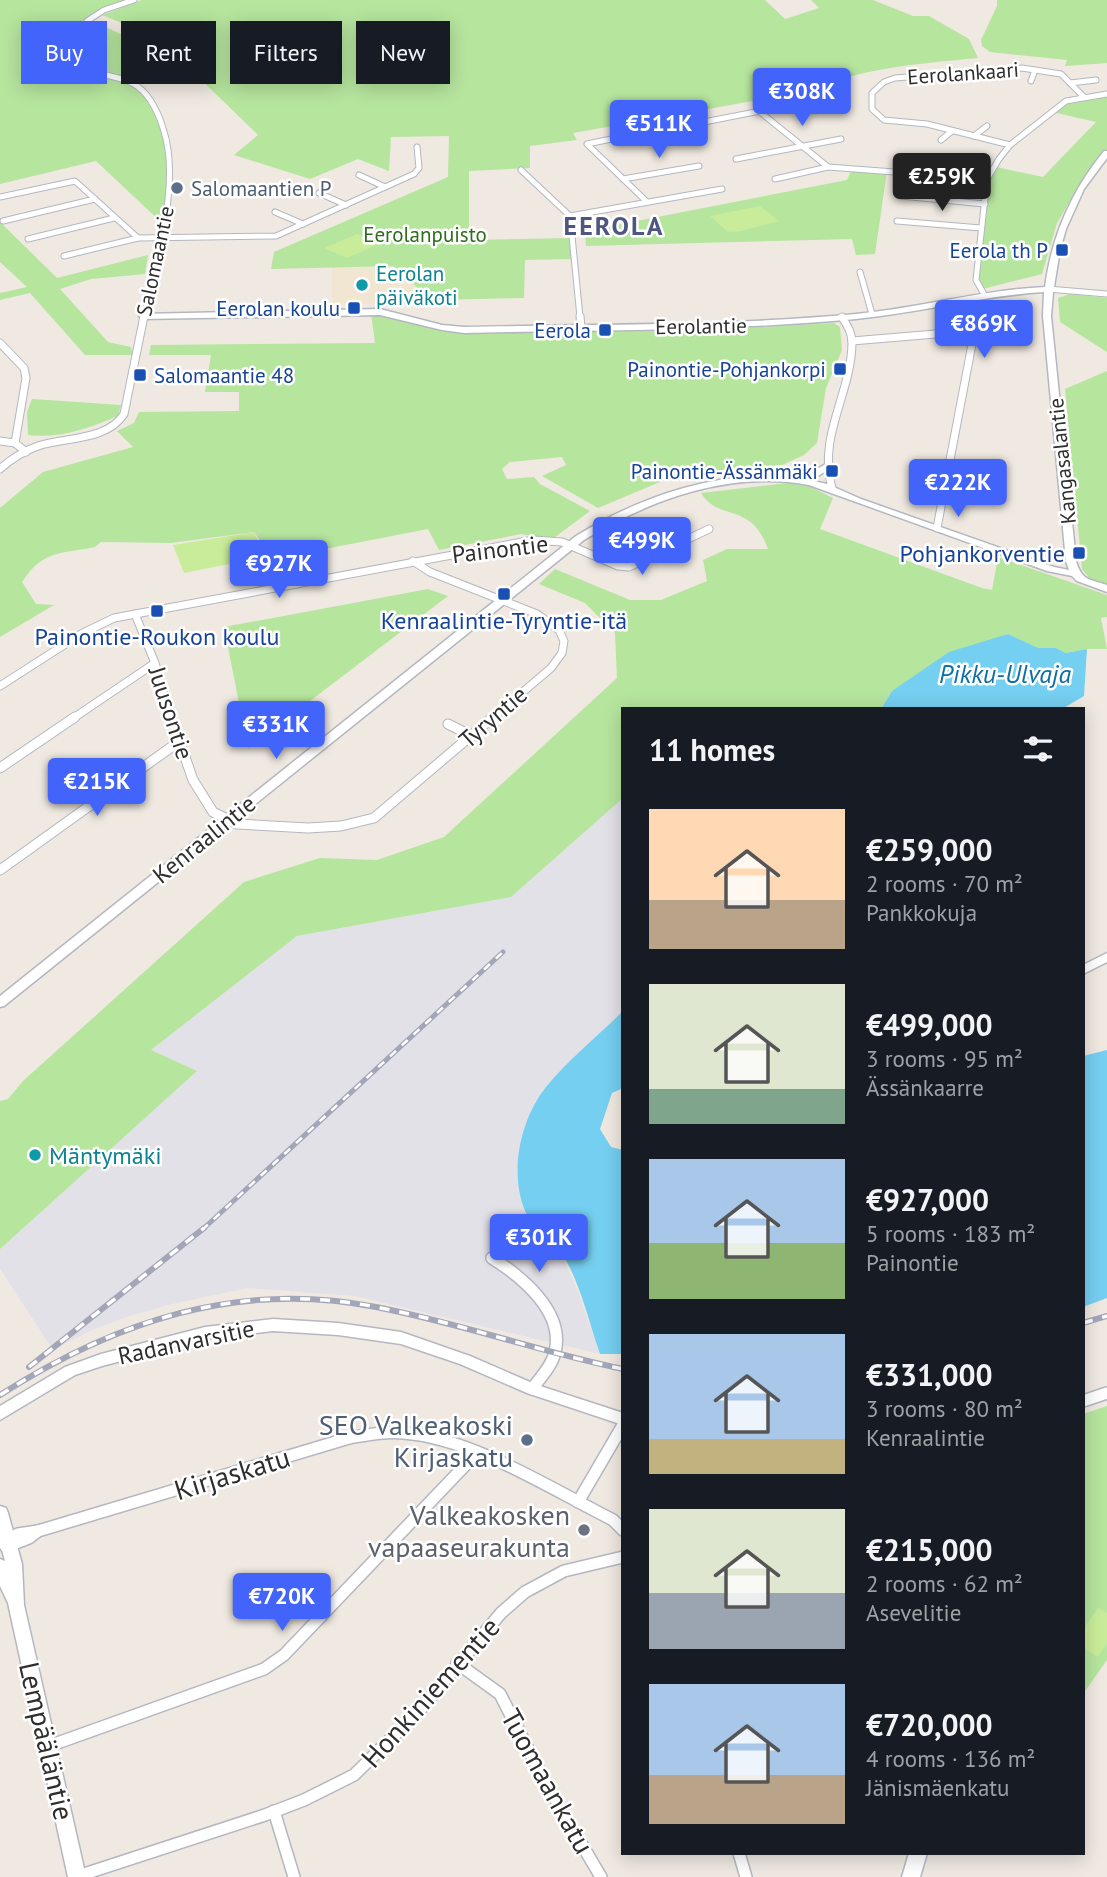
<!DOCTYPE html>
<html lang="en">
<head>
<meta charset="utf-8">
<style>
	:root { --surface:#171b24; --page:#20242c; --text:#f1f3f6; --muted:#9ea1a6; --accent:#4264fb }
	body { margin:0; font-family:"PT Sans",sans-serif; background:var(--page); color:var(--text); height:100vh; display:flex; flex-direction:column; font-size:26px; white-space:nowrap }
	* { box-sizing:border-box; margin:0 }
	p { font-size:23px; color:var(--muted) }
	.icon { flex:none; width:38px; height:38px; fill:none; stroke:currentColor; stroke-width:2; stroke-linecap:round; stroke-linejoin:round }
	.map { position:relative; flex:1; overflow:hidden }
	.sheet { position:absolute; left:621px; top:707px; width:464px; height:1148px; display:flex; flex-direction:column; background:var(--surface); border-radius:0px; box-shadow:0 4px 18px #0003 }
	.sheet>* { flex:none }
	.guide { position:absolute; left:21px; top:21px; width:495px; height:63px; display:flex; gap:14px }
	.price { position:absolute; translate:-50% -60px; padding:0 16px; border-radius:7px; background:var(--accent); color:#fff; font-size:23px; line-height:46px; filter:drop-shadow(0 2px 4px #0008) }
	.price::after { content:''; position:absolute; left:50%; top:42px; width:21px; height:16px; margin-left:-10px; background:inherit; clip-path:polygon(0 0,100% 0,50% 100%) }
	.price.active { background:#222; color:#fff }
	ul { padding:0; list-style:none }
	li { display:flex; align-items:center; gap:21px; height:175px; padding:0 28px }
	li span { display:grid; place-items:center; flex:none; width:196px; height:140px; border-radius:0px; color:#555 }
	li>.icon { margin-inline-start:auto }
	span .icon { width:84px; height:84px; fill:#fffc; stroke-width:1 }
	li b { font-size:30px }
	h2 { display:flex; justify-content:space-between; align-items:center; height:84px; padding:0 28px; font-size:30px }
	.pill { padding:0 24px; border-radius:0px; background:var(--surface); box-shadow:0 4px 18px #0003; font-size:24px; line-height:63px }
	.pill.active { background:var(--accent); color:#fff }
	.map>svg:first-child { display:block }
	.industrial { fill:#e3e1e8 }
	.education { fill:#f0e6d1 }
	.green { fill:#b6e59e }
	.pitch { fill:#c9ec9a }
	.water { fill:#75cff0 }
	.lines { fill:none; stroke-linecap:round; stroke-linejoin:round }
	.street-far3-casing { stroke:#b4b7c1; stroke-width:7 }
	.street-far2-casing { stroke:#b4b7c1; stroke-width:9 }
	.street-far1-casing { stroke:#b4b7c1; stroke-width:11 }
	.street-casing { stroke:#b4b7c1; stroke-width:14 }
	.secondary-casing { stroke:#b4b7c1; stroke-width:3 }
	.street-far3 { stroke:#fff; stroke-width:5 }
	.street-far2 { stroke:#fff; stroke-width:7 }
	.street-far1 { stroke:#fff; stroke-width:9 }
	.street { stroke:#fff; stroke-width:11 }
	.secondary { fill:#fff; fill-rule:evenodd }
	.rail-far1-casing { stroke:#a3a6b8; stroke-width:5 }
	.rail-casing { stroke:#a3a6b8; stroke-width:6 }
	.rail-far1 { stroke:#fff; stroke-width:2.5; stroke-dasharray:8; stroke-linecap:butt }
	.rail { stroke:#fff; stroke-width:3.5; stroke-dasharray:10; stroke-linecap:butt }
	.service-dot { fill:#5c6f8a; stroke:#fff; stroke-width:2.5 }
	.transit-dot { fill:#1a4fb4; stroke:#fff; stroke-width:2.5 }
	.culture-dot { fill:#0f9aa8; stroke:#fff; stroke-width:2.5 }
	.worship-dot { fill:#6b7280; stroke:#fff; stroke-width:2.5 }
	.labels { text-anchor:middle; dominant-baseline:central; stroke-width:5; stroke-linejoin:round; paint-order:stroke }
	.far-street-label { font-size:21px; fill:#2e2e2e; stroke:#fff }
	.far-service-label { font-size:21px; fill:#4e5e75; stroke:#fff; text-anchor:start }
	.far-park-label { font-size:21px; fill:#2c6e1b; stroke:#fff }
	.far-transit-label { font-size:21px; fill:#164399; stroke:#fff; text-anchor:end }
	.far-culture-label { font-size:21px; fill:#0d838f; stroke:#fff; text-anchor:start }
	.street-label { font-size:24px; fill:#2e2e2e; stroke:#fff }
	.transit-label { font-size:24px; fill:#164399; stroke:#fff }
	.culture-label { font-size:24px; fill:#0d838f; stroke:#fff; text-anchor:start }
	.far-district-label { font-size:26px; font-weight:bold; letter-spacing:2px; fill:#4d5680; stroke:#fff }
	.water-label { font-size:26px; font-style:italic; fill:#0d6fa3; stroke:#fff }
	.near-service-label { font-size:28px; fill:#4e5e75; stroke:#fff; text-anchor:end }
	.near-street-label { font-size:28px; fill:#2e2e2e; stroke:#fff }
	.near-worship-label { font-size:28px; fill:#5b616d; stroke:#fff; text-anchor:end }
</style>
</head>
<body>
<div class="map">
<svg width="1107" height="1877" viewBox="0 0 1107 1877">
	<rect width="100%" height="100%" fill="#efe9e1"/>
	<!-- industrial -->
	<polygon class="industrial" points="623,798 623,1011 546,1088 529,1219 556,1246 574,1281 600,1354 355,1296 248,1288 172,1304 133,1315 94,1329 53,1350 0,1269 0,1249 196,1071 150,1050 297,936 511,897"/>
	<!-- education -->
	<polygon class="education" points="393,266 408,278 429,300 398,303 332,305 332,267"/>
	<!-- green -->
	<g class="green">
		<polygon points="0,0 126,0 86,18 140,43 146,48 153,69 133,83 158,112 170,159 163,224 96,161 0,184"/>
		<path d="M 142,0 L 765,0 L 785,19 L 819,8 L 811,0 L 873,0 L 913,16 L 929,16 L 969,39 L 978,58 C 915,64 862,68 803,92 L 573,133 L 577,140 L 530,146 L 530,168 L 469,171 L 469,240 L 572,238 L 572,259 L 525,260 L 524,298 L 429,300 L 408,278 L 393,266 L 271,269 L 274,252 L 448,177 L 449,136 L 391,137 L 389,171 L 358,159 L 310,179 L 234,155 L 258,135 L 189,68 L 175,68 L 164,40 L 102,15 Z"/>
		<polygon points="997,0 1107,0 1107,63 1065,66 1067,60 990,52 982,46 981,40 997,6"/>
		<polygon points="1107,94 1107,149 1083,179 1057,223 1042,274 979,290 976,280 987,165 1043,177 1096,122 1048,111 1066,101"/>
		<polygon points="852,169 887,171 875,254 856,255 852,239 586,246 585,231 847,180"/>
		<polygon points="0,222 57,278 148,255 145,274 91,279 60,289 108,342 131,347 133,355 85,355 30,293 0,300 0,293 27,287 0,262"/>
		<polygon points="1070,294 1107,298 1107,352 1060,322 1058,298"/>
		<path d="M 371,313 C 400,318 426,329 455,333 L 761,327 L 834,323 L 840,327 L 842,350 L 826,388 L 817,443 L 804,455 L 782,465 L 679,474 L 598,508 L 542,476 L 566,465 L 562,457 L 510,462 L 502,469 L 507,479 L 534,477 L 540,484 L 590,511 L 551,540 L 521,534 L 439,550 L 428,529 L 273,559 L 254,532 L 171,543 L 101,542 L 95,547 C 60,554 43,550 22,582 L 36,604 L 54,605 L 0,637 L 0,508 L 43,472 L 133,447 L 117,431 L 134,423 L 139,412 L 239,411 L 239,392 L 205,392 L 211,355 L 149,355 L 151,345 L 375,343 Z"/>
		<polygon points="1107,371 1107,585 1091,580 1082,569 1065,389"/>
		<path d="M 32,399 L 121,405 L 118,416 C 90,428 59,439 28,435 L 27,412 Z"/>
		<path d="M 787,483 L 809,486 L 833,498 L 820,529 L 982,588 L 992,590 L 998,557 L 1107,595 L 1107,617 L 1101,618 L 1107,649 L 1087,649 L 1066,653 L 1056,648 L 1038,649 L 1007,634 L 892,691 L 881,709 L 623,709 L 623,798 L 511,897 L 297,936 L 151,1050 L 197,1071 L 0,1249 L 0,1101 L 8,1099 L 23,1081 L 244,882 L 320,858 L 377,860 L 444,837 L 617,678 L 615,633 L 585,603 L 539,584 L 555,569 L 630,600 L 661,600 L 707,581 L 703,560 L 727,549 L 768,549 C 750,500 720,523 701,493 Z"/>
		<polygon points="428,589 448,596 248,748 224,627"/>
		<polygon points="1107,1406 1107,1660 1083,1694 1083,1414"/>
	</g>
	<!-- pitch -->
	<g class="pitch">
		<polygon points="760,206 779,221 742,231 728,232 710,216"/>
		<polygon points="357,234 379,244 347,258 324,248"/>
		<polygon points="254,532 265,557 184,573 173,545"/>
		<polygon points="1098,1608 1107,1613 1107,1643 1098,1657 1083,1648 1083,1629"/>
	</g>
	<!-- water -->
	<g class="water">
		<polygon points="1008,634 1038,648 1056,648 1066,653 1087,649 1084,696 1062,709 881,709 892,691 949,652"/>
		<path d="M 623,1011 L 623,1088 L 612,1093 L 600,1129 L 611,1147 L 623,1150 L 623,1354 L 600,1354 C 588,1320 579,1275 556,1245 C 548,1236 535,1229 529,1219 C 507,1179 519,1121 546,1087 C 568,1060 598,1036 623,1011 Z"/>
		<polygon points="1107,1050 1107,1298 1083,1307 1083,1056"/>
	</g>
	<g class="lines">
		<defs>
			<g id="street-far3">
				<path d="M 134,0 L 104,10 L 87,21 C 86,31 82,43 83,53 C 87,79 116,73 134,84 C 149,93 158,112 163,128 C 182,184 155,260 144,317"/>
				<polyline points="1031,81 1035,70"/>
				<polyline points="1070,83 1096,80"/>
				<polyline points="759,111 828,167"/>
				<polyline points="704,122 791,105"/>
				<polyline points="974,136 987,126"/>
				<polyline points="941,140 952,131"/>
				<polyline points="1010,145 927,124 884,120 872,109 872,93 884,82 895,78 1022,68 1061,74 1084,97"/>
				<polyline points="736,159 841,139"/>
				<polyline points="521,170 570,216 580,317"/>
				<polyline points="359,175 385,187"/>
				<polyline points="623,179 699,166"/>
				<polyline points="775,179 828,167 987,179"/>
				<polyline points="319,193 346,205"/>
				<polyline points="901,196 985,204"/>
				<polyline points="0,197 75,181 138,238 276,236 414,174 419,168 417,147"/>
				<polyline points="646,201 587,144 655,130"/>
				<polyline points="275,212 303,224"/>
				<polyline points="570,216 722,189"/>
				<polyline points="3,221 95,199"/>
				<polyline points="897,221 981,228"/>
				<polyline points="28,239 114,218"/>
				<polyline points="64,256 138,238"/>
				<polyline points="860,272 872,314"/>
				<polyline points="1048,289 1107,294"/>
				<polyline points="985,296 976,280 987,179 999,159 1010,145 1066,101 1107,94"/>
			</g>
			<g id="street-far2">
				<polyline points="580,316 581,328"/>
				<polyline points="852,341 971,331 974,334 937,528"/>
				<polyline points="0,343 24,368 26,378 15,443 26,452"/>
				<polyline points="0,441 15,443"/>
				<path d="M 0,469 C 11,459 24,451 38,446 C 65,437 107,441 124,414 L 144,316"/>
				<path d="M 832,488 C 817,437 852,392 852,342 C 852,333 847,325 842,317"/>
				<polyline points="413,561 430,572 537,614 559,630 564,641 562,653 551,668 491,719"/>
				<polyline points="135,614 155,663 171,719"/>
				<polyline points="0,686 81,634 114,618 533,540 562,542 618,566 629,567 709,529"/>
				<polyline points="72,719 155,663"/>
			</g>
			<g id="street-far1">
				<polyline points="171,717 193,780 213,812 237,824 308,828 341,826 374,818 493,717"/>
				<polyline points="448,724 472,736"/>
				<polyline points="0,768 75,717"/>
				<polyline points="0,870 177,743"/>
			</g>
			<g id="street">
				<path d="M 492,1258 C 522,1277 565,1312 555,1352 C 552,1366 540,1378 532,1389"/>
				<polyline points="1083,1401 1107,1393"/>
				<polyline points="578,1502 623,1425"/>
				<path d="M 0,1543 L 18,1534 L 38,1531 L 349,1438 C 367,1435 385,1431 403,1433 C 473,1438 551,1489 613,1520 L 623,1530"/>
				<polyline points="6,1547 29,1538 38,1531"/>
				<polyline points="457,1663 500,1694 545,1782 601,1877"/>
				<polyline points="49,1746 264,1669 284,1655 475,1455"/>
				<polyline points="274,1811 294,1877"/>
				<polyline points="739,1853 746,1877"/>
				<polyline points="75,1877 265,1815 304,1800 354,1775 420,1710 501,1613 525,1592 564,1571 623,1557"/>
			</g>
			<g id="secondary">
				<path d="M 1104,151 L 1107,151 L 1107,158 L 1084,189 L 1066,229 L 1060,250 L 1053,293 L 1051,316 L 1076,561 C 1082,581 1089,579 1107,585 L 1107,592 L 1077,581 L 1072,576 L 1047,571 L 809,485 C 730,470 649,500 584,540 L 4,1006 L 0,1007 L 0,996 L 576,536 C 641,496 717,470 793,477 L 795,475 L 812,472 L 829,462 L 834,465 L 832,467 L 818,476 L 805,479 L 827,484 L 861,499 L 1054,567 L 1069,570 L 1066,561 L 1043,316 L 1044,292 C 981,296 919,313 856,319 C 726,331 594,330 464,333 L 442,330 L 380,315 L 143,319 L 139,316 L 140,314 L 380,309 L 442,325 L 464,327 C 595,324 726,326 856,314 C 920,308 981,290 1045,287 C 1052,235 1071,192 1104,151 Z"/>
				<polygon points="1107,953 1107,962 1083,974 1083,965"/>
				<polygon points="273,1319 338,1323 401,1332 470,1356 537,1385 623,1413 623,1425 527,1393 460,1364 401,1344 338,1335 273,1331 205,1339 102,1366 75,1375 0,1420 0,1406 65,1367 101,1354 205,1327"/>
				<polygon points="0,1506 6,1508 8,1513 22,1564 24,1605 86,1877 68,1877 8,1603 0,1586 0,1559 5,1561 0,1542"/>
				<polygon points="909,1853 927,1853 920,1877 902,1877"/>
			</g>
		</defs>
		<!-- street-far3 casing -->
		<use href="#street-far3" class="street-far3-casing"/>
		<!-- street-far2 casing -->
		<use href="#street-far2" class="street-far2-casing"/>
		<!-- street-far1 casing -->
		<use href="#street-far1" class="street-far1-casing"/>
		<!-- street casing -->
		<use href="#street" class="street-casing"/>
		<!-- secondary casing -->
		<use href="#secondary" class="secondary-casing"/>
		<!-- street-far3 -->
		<use href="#street-far3" class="street-far3"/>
		<!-- street-far2 -->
		<use href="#street-far2" class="street-far2"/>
		<!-- street-far1 -->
		<use href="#street-far1" class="street-far1"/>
		<!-- street -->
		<use href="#street" class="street"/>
		<!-- secondary -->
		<use href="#secondary" class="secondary"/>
		<defs>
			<polyline id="rail-far1" points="202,1230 503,952"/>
			<g id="rail">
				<polyline points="1083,1323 1107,1316"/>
				<polyline points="29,1367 204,1228"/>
				<path d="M 0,1395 C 116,1321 238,1280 376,1307 C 460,1323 540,1352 623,1369"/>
			</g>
		</defs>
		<!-- rail-far1 casing -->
		<use href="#rail-far1" class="rail-far1-casing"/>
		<!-- rail casing -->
		<use href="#rail" class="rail-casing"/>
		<!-- rail-far1 -->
		<use href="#rail-far1" class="rail-far1"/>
		<!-- rail -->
		<use href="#rail" class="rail"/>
	</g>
	<!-- markers -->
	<g class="service-dot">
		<circle cx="177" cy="188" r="7"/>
		<circle cx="527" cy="1440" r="7"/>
	</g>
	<g class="transit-dot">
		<rect x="1055" y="243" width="14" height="14" rx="3.5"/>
		<rect x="347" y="301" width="14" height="14" rx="3.5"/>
		<rect x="598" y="323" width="14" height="14" rx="3.5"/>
		<rect x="833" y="362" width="14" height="14" rx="3.5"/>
		<rect x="133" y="368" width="14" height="14" rx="3.5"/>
		<rect x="825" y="464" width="14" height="14" rx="3.5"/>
		<rect x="1072" y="546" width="14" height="14" rx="3.5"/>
		<rect x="497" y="587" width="14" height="14" rx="3.5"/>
		<rect x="150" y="604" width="14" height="14" rx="3.5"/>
	</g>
	<g class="culture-dot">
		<circle cx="362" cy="285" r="7"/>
		<circle cx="35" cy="1155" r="7"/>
	</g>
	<circle class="worship-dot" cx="584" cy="1530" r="7"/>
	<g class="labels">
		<!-- far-street labels -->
		<g class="far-street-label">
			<text transform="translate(963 73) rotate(-4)">Eerolankaari</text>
			<text transform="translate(155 261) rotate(-78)">Salomaantie</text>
			<text transform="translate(701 326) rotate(-1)">Eerolantie</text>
			<text transform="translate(1062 461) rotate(-96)">Kangasalantie</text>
		</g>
		<!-- far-service labels -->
		<g class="far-service-label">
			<text x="191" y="188">Salomaantien P</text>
		</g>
		<!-- far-park labels -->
		<g class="far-park-label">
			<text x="425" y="234">Eerolanpuisto</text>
		</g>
		<!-- far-transit labels -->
		<g class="far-transit-label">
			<text x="1048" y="250">Eerola th P</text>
			<text x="340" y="308">Eerolan koulu</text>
			<text x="591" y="330">Eerola</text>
			<text x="826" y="369">Painontie-Pohjankorpi</text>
			<text x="154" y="375" text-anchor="start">Salomaantie 48</text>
			<text x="818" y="471">Painontie-Ässänmäki</text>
		</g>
		<!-- far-culture labels -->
		<g class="far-culture-label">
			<text x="376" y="273">Eerolan<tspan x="376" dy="24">päiväkoti</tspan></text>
		</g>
		<!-- street labels -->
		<g class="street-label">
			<text transform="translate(500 549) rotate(-7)">Painontie</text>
			<text transform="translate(171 713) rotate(72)">Juusontie</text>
			<text transform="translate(493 717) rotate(-41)">Tyryntie</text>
			<text transform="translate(204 839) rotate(-39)">Kenraalintie</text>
			<text transform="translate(186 1342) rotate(-12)">Radanvarsitie</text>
		</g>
		<!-- transit labels -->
		<g class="transit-label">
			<text x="1065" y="553" text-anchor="end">Pohjankorventie</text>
			<text x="504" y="620">Kenraalintie-Tyryntie-itä</text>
			<text x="157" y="636">Painontie-Roukon koulu</text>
		</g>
		<!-- culture labels -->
		<g class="culture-label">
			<text x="49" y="1155">Mäntymäki</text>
		</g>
		<!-- far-district labels -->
		<g class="far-district-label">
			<text x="614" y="225">EEROLA</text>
		</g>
		<!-- water labels -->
		<g class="water-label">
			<text x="1005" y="673">Pikku-Ulvaja</text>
		</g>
		<!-- near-service labels -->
		<g class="near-service-label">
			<text x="513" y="1424">SEO Valkeakoski<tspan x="513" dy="32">Kirjaskatu</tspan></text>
		</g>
		<!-- near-street labels -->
		<g class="near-street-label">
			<text transform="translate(232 1473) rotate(-17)">Kirjaskatu</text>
			<text transform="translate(430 1692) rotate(-48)">Honkiniementie</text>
			<text transform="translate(47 1741) rotate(77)">Lempääläntie</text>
			<text transform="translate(548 1781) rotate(61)">Tuomaankatu</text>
		</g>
		<!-- near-worship labels -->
		<g class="near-worship-label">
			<text x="570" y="1514">Valkeakosken<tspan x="570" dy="32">vapaaseurakunta</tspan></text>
		</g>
	</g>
</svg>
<b class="price" style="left:802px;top:128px">€308K</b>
<b class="price" style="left:659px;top:160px">€511K</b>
<b class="price active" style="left:942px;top:213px">€259K</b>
<b class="price" style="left:984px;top:360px">€869K</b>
<b class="price" style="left:958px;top:519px">€222K</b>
<b class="price" style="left:642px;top:577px">€499K</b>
<b class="price" style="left:279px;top:600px">€927K</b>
<b class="price" style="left:276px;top:761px">€331K</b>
<b class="price" style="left:97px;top:818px">€215K</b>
<b class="price" style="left:539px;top:1274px">€301K</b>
<b class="price" style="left:282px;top:1633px">€720K</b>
<div class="guide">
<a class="pill active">Buy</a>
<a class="pill">Rent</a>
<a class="pill">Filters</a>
<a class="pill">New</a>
</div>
<section class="sheet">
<h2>11 homes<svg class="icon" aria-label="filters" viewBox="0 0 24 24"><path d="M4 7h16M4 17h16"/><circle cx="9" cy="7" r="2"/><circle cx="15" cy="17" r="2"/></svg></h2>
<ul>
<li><span style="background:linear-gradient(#ffd9b3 65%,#b9a48a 0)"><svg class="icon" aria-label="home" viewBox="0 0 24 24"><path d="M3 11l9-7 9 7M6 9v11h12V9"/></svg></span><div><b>€259,000</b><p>2 rooms · 70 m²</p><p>Pankkokuja</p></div></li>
<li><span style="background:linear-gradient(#dfe7d0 75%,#7fa58c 0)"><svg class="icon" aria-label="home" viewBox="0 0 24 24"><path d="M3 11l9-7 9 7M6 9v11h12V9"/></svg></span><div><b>€499,000</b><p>3 rooms · 95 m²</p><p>Ässänkaarre</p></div></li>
<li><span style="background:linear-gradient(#a9c7e8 60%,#8fb573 0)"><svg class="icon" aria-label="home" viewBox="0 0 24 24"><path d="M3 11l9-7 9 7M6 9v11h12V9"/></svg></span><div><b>€927,000</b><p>5 rooms · 183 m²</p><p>Painontie</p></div></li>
<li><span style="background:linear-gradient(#a9c7e8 75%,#c2b280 0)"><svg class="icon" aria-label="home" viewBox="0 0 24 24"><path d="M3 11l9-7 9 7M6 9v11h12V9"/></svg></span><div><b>€331,000</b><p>3 rooms · 80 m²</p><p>Kenraalintie</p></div></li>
<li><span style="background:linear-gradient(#dfe7d0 60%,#9aa5b1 0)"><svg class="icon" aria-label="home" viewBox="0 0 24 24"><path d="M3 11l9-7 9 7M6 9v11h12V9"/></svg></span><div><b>€215,000</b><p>2 rooms · 62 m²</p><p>Asevelitie</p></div></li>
<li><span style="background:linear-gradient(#a9c7e8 65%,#b9a48a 0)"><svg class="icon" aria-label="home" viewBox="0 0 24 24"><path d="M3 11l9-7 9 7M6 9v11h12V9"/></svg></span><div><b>€720,000</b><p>4 rooms · 136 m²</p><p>Jänismäenkatu</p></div></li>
</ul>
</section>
</div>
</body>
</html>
